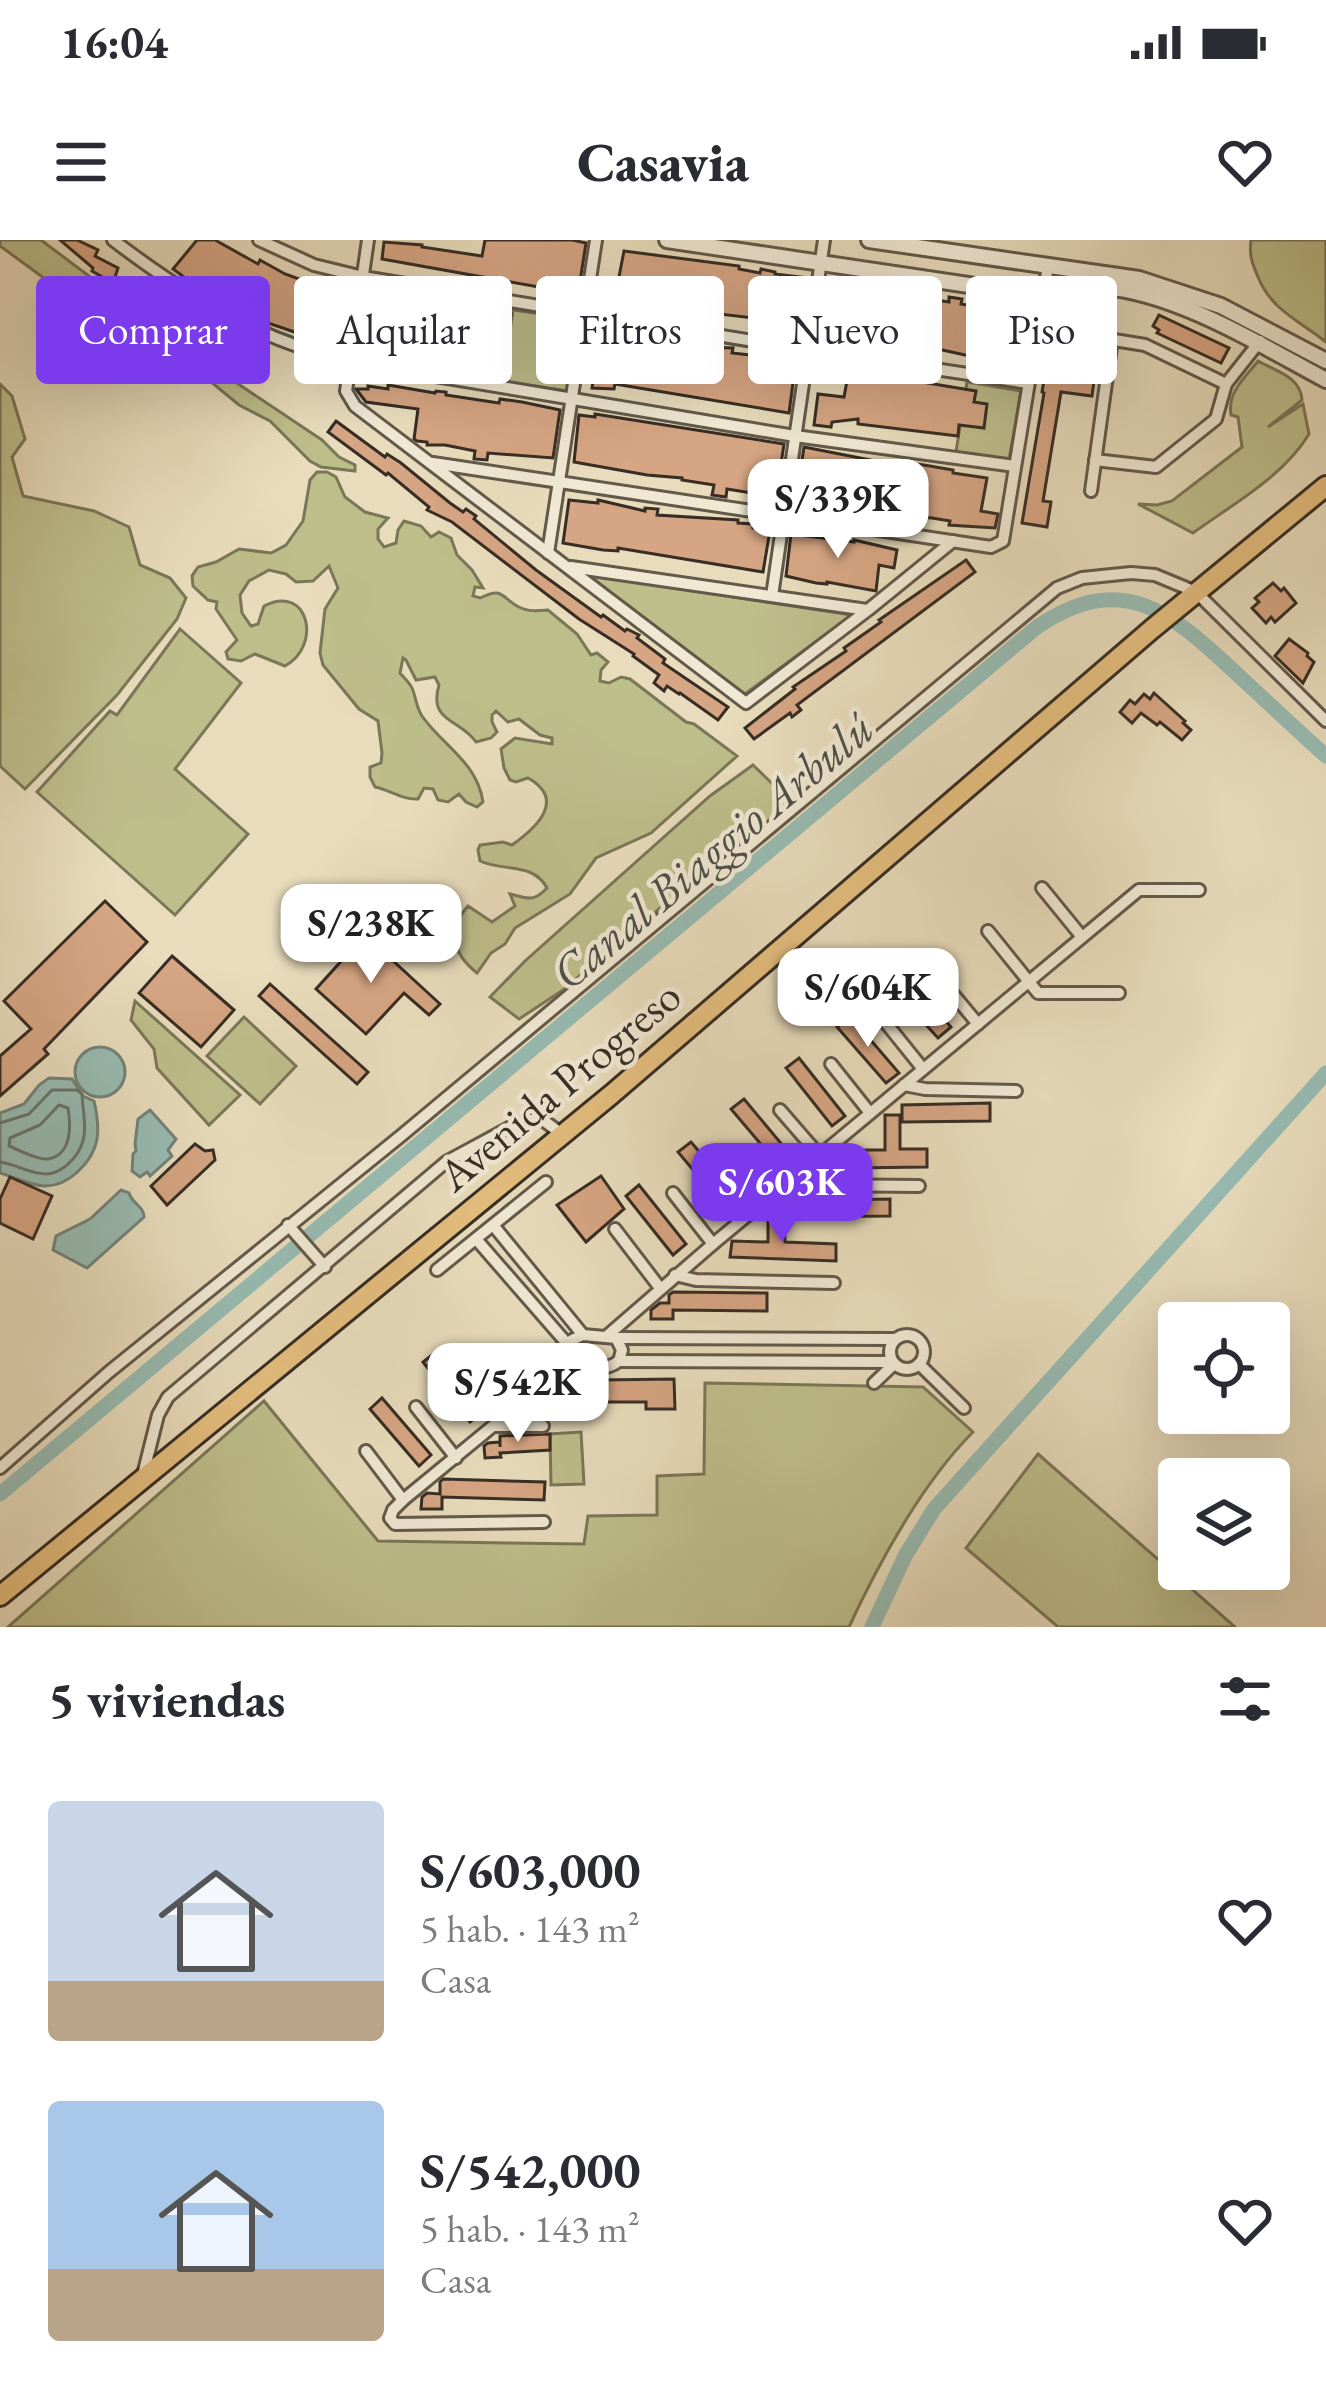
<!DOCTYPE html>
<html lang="es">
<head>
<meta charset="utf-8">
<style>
	:root { --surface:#fff; --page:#f7f7f7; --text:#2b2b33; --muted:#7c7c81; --accent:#7c3aed }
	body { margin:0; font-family:"EB Garamond",serif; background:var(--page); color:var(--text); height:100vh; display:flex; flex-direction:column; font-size:45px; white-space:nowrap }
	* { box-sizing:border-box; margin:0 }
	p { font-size:39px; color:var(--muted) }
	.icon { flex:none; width:66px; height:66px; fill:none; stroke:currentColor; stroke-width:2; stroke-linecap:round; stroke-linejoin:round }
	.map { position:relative; height:1387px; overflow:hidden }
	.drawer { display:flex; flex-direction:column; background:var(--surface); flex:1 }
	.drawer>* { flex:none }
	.banner { position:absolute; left:36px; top:36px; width:1254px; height:108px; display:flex; gap:24px }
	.buttons { position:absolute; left:1158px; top:1062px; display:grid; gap:24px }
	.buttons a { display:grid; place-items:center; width:132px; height:132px; border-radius:12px; background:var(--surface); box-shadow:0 12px 48px #0002; font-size:60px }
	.price { position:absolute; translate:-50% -102px; padding:0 27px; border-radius:24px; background:#fff; color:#222; font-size:39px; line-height:78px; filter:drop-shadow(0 3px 6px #0008) }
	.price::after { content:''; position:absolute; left:50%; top:72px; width:36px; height:27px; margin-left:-18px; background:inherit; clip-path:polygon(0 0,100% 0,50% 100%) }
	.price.on { background:var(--accent); color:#fff }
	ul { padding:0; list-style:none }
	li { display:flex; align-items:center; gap:36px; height:300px; padding:0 48px }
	li span { display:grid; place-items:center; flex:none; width:336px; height:240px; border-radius:12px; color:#555 }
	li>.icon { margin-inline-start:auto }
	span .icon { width:144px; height:144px; fill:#fffc; stroke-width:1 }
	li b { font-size:51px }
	h2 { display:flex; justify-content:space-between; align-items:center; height:144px; padding:0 48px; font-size:51px }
	.chip { padding:0 42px; border-radius:12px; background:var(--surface); box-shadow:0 12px 48px #0002; font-size:42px; line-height:108px }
	.chip.on { background:var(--accent); color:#fff }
	.status { display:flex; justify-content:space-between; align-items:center; height:84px; padding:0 60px; background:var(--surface); direction:ltr }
	.status svg { height:33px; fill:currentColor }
	header { display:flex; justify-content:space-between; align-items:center; height:156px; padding:0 48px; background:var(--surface); font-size:54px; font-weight:800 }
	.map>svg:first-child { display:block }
	.green { fill:#bebe8b; stroke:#7a7658; stroke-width:3 }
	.water { fill:#97bbb2; stroke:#718279; stroke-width:3 }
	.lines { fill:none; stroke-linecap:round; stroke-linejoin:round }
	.shore { stroke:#67746b; stroke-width:3 }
	.canal { stroke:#97bbb2; stroke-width:15 }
	.building { fill:#d6a583; stroke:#372d24; stroke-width:3 }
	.minor-casing { stroke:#63594a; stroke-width:16 }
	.tertiary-casing { stroke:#63594a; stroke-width:20 }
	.primary-casing { stroke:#372d24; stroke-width:24 }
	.minor { stroke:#f0e8d3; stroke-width:10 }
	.tertiary { stroke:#f0e8d3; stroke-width:14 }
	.primary { stroke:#e4be7e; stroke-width:18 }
	.labels { text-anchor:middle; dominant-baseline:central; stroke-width:9; stroke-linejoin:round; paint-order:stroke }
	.street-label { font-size:45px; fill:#372d24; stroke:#f0e8d3 }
	.water-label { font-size:48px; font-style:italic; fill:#4f5048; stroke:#f0e8d3 }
</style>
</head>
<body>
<div class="status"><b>16:04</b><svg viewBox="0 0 49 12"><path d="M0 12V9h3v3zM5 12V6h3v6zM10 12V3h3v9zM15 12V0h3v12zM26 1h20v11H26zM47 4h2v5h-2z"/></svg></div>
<header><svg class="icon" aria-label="menu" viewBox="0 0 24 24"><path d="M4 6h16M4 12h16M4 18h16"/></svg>Casavia<svg class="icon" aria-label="heart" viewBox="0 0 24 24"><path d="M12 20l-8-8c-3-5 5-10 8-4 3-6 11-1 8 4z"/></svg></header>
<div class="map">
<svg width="1326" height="1387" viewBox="0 0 1326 1387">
	<rect width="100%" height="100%" fill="#e8dcbc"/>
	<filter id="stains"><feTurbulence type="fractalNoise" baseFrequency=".00167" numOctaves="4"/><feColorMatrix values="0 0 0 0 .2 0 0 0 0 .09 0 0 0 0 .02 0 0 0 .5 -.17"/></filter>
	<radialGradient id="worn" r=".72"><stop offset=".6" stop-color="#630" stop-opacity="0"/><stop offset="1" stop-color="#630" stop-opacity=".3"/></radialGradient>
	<!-- green -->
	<g class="green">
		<polygon points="0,0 41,0 186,109 322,200 339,217 355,225 355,231 321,227 310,221 270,181 239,165 182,118 126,98 0,6"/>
		<path d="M 1251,0 L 1326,0 L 1326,102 C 1300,81 1271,70 1258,37 C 1252,23 1249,15 1251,0 Z"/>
		<polygon points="513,70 577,79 567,151 503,141"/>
		<path d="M 1258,121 C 1276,131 1301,137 1302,160 L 1268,187 L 1303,164 L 1309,194 C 1284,236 1233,264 1193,293 L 1138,264 L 1157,265 L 1172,261 L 1242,207 L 1238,177 L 1231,175 C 1227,152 1245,138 1258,121 Z"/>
		<polygon points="967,142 1021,151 1009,220 956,212"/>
		<polygon points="0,144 12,156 25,199 12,217 23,256 94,271 129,287 140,325 170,338 186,358 177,379 117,455 25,549 0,526"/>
		<path d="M 317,232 L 327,232 L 336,237 L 345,257 L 365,272 L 388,278 L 378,289 L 378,299 L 384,307 L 396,303 L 398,290 L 404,281 L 421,286 L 431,297 L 439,292 L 451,298 L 457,315 L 472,330 L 483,348 L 475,347 L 473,356 L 480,358 C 503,347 500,356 517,366 C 527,372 538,371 548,370 L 577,394 L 591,415 L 597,413 L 608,422 L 601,430 L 600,441 L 609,443 L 621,437 L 630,439 L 686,482 L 694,484 L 737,516 L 651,593 L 596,618 L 570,654 L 515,688 L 505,704 L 491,713 L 477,733 C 453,714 446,690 468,666 L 492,682 L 515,666 L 510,654 C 527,658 533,663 547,648 C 533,622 505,632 480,621 L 478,610 L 480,605 L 503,602 L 512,605 C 536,588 567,560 528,538 L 516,542 L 510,540 L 504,528 L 501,509 L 515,498 L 552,504 L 552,498 L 540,495 L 519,479 L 508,482 L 496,471 L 492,475 L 492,482 L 497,492 L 491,498 L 476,502 C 460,479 428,482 439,445 L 435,437 L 416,440 L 406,420 L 403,418 L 400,433 C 404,438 409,442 412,448 C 416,457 416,467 422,476 C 443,506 477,522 483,562 L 477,567 L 466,562 L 459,554 L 448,562 L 438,560 L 433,549 L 424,548 L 418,559 C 402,560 390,550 375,547 L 370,537 L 370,527 L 381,523 L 382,513 L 378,481 L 359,469 L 323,425 L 320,413 L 325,369 L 338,348 L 329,326 L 313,341 L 296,342 L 286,334 L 269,330 L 249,341 L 240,355 L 242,373 L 251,386 L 258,384 L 264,366 C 308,343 323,405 285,426 L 255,414 L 241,421 L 228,419 L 226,412 L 237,400 L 216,369 L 217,362 L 208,360 L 193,346 L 192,336 L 198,327 L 216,322 L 239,309 L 271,313 L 286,305 L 303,281 L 310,240 Z"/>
		<polygon points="588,335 852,375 745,454"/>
		<polygon points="180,389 241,443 175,529 248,594 175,675 37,552 110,471 117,475"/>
		<polygon points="753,525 789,560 768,584 709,627 689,648 665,664 563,750 519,779 490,757 525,721 710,556"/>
		<polygon points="135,761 240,855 209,885 157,828 154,809 131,780"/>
		<polygon points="244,777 296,826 260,864 207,816"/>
		<path d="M 705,1143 L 923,1147 L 973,1192 C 923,1242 879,1322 849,1387 L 8,1387 L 264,1161 L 378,1301 L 584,1304 L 588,1276 L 657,1275 L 657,1236 L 704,1234 Z"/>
		<polygon points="581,1192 584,1244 551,1245 550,1194"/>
		<polygon points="1038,1214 1235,1387 1058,1387 966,1308"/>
	</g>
	<!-- water -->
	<g class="water">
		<circle cx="100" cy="832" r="25"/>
		<path d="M 49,838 L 72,839 L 83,856 L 94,861 C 97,874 99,887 97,899 C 93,922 68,947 44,946 C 30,945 10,936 0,933 L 0,873 L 24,864 L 39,845 Z"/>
		<polygon points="150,870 176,899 168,910 172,916 150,936 147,932 140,937 132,931 133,914 136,911 135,904 138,879"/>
		<path d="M 121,950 L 129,953 C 132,964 144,966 144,977 L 87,1028 L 53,1010 L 56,996 L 90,979 Z"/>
	</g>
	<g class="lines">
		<!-- shore -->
		<g class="shore">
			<path d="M 59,865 L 68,868 C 71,886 72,915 48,919 C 37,920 19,910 9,906 L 10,898 L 40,885 Z"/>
			<path d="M 0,883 L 29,874 L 52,850 L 77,850 L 82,854 C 83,878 91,899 73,919 C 66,927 58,933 48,934 C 32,935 16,924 0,922"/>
		</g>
		<!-- canal -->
		<g class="canal">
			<path d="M 0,1254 L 1037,387 C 1124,328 1172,374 1237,434 C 1267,462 1296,489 1326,516"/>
			<polyline points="872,1387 905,1316 934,1269 1326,833"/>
		</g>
	</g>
	<!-- building -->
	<g class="building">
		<polygon points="60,0 77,0 98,10 95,16 118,28 113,43 92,31 93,28"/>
		<polygon points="197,0 215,0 258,24 260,20 285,34 318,46 349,51 337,102 319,97 318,100 259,80 184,37 173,29"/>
		<polygon points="485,0 572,0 586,3 578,54 382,19 384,2 422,5 422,7 482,16"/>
		<polygon points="624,11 739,26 739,29 760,33 761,29 775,32 775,34 809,38 801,87 754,82 754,78 651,66 652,62 630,59 629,62 618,60 597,55 600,39 618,42"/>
		<polygon points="378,49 395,52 395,58 415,62 482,72 482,68 511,74 504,128 455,118 454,120 386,112 384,118 366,115"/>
		<polygon points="830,50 855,52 855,61 879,62 881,51 898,51 910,52 909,56 949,62 949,57 962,59 961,64 978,67 977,69 1029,73 1023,119 974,117 920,105 919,108 834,94 834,97 820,95"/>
		<polygon points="1056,68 1074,71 1070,101 1095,107 1095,111 1098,111 1092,156 1061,152 1043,261 1051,262 1047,287 1022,283 1044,153 1042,152 1048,118 1043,118 1045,105 1050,106"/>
		<polygon points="1159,75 1229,108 1221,123 1157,93 1159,90 1153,86"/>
		<polygon points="622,96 682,102 682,105 703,107 733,108 732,113 796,120 789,173 615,144 614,149 592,148 600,98 622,101"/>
		<polygon points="849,130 976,151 974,162 987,164 984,188 959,185 958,196 858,184 858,179 832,182 831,187 814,185 818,154 844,157"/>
		<polygon points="388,145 435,153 436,151 446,152 446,155 499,163 500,159 522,162 560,170 553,218 488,213 487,220 474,219 475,211 445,205 427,205 427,202 417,201 414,199 418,169 366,162 356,149 368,149 368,146 388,149"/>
		<polygon points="595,174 784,204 776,257 727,249 726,257 712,255 714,245 682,240 682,238 647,235 574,222 579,175 595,177"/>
		<polygon points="336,181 385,217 387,214 401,223 450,263 463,272 466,269 476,276 474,279 536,330 601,377 603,375 625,391 627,389 639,395 637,398 665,419 663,423 728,467 718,480 680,453 679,454 667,446 664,451 654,443 659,435 633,416 634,414 579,379 452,282 427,270 429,267 388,233 386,235 328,192"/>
		<polygon points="804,207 906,227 907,223 924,225 953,230 953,233 987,238 981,271 998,274 995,288 949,285 950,281 932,278 910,276 910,278 880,273 880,270 796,260"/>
		<polygon points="569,260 598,263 598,260 645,271 645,268 658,269 657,275 738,280 738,283 753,284 753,288 770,290 763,332 618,308 618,311 603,310 563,303"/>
		<polygon points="791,294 854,302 854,300 897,310 894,328 879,325 876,351 827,342 827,344 816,343 786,336"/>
		<polygon points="966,320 975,332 797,465 801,470 792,477 790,473 754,499 745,488 795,449 793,447 846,411 844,408 881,382 879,380"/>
		<polygon points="1273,343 1281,351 1284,348 1296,363 1275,382 1271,377 1266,383 1252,368 1259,362 1255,358"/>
		<polygon points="1289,399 1308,413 1307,416 1314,422 1303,443 1275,416"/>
		<polygon points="1154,453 1185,481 1183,483 1191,490 1182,500 1160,482 1157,485 1141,473 1132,483 1120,472 1130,460 1135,464 1144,454 1150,459"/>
		<polygon points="105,661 147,702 44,809 48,814 0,856 0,816 31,789 4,761"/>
		<polygon points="365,695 440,764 429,775 404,753 366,794 316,749"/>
		<polygon points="172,716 234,770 201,807 139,753"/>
		<polygon points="902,733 951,787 938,798 889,744"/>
		<polygon points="270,744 368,832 357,844 259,756"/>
		<polygon points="850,776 899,833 886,843 837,787"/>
		<polygon points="799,818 845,876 832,886 786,828"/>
		<polygon points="744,859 794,919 782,929 731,869"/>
		<polygon points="990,863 990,881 902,882 902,865"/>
		<polygon points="885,875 900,875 900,909 927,909 927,927 849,928 849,936 829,935 829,921 846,921 846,910 885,910"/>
		<polygon points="691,902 739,959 727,970 678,912"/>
		<polygon points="195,904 205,911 213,910 215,920 167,965 151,946"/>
		<polygon points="601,936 624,969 586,1002 557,965"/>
		<polygon points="10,937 52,956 33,999 0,983 0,959"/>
		<polygon points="639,945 686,1004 673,1015 626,956"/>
		<polygon points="890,959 890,976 786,977 786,961"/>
		<polygon points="770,969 785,969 785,1002 836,1004 836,1021 730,1017 732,1001 768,1002 768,971"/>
		<polygon points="673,1052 767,1053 767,1071 673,1070 673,1079 651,1079 651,1070 660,1063 669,1063 669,1055"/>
		<polygon points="436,1112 483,1172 470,1182 423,1122"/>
		<polygon points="674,1139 675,1169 646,1169 646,1162 601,1162 601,1140"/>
		<polygon points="382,1158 431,1215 419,1226 370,1169"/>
		<polygon points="550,1194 550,1210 500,1213 501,1217 485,1218 484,1206 488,1203 500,1202 500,1207 500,1196"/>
		<polygon points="443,1239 545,1242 544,1260 442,1257 442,1269 421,1269 422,1257 427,1253 440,1254 440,1242"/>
	</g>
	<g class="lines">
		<defs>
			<g id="minor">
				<path d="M 113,0 C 188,57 258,100 351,122 L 795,196 L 1015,226"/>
				<polyline points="259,0 314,25 363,37 808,110 1028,143"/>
				<polyline points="368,0 346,151 355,166 746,463 868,370 953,301"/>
				<polyline points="1083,95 1145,105 1226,144"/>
				<polyline points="1095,220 1156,227 1216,179 1226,144 1260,101"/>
				<polyline points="433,223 991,307 1003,301 1048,26"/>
				<polyline points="1091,251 1112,100"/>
				<polyline points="548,313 596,0"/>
				<polyline points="571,327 867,370"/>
				<polyline points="772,356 824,0"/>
				<polyline points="1042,648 1082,697"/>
				<polyline points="988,691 1038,753 1119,753"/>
				<polyline points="937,735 978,784"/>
				<polyline points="882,778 923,829"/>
				<polyline points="831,824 870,873"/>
				<polyline points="904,845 925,849 1016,851"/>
				<polyline points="780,870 819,915"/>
				<polyline points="724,911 764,961"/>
				<polyline points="789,940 812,945 919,946"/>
				<polyline points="673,953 713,1004"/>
				<polyline points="288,985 325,1027"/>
				<polyline points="493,985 583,1095"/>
				<polyline points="615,989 660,1048"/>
				<polyline points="476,999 570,1107"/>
				<polyline points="437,1030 546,942"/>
				<polyline points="675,1035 696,1040 834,1043"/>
				<circle cx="907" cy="1112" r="17"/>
				<path d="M 583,1095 L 616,1098 L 622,1110 L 619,1121 C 606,1131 585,1130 572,1121 L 572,1100 Z"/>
				<polyline points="608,1095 713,1004 1139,650 1199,650"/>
				<polyline points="616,1098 894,1099"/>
				<polyline points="619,1121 892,1122"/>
				<polyline points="472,1123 512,1171"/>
				<polyline points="919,1124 964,1168"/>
				<polyline points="874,1143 894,1124"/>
				<polyline points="416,1167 456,1218"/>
				<polyline points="495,1186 543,1186"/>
				<polyline points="366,1211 403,1260"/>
				<polyline points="0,1228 109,1132 402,895 1057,348 1082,338 1131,333 1155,335 1196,352 1326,481"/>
				<polyline points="143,1235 158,1175 168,1157 446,922 518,883 535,879 543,880 563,895"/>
				<polyline points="544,1282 395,1284 390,1278 393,1270 403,1260 572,1121"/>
			</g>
			<g id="tertiary">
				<path d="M 667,0 L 1042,56 C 1054,52 1066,48 1079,47 C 1158,40 1258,104 1326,140"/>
				<polyline points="869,0 1139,39 1221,66 1326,121"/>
			</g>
			<polyline id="primary" points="0,1356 612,854 1152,389 1326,246"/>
		</defs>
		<!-- minor casing -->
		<use href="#minor" class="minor-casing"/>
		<!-- tertiary casing -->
		<use href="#tertiary" class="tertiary-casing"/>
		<!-- primary casing -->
		<use href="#primary" class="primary-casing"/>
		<!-- minor -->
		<use href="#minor" class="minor"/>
		<!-- tertiary -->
		<use href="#tertiary" class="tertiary"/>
		<!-- primary -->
		<use href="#primary" class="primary"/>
	</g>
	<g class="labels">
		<!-- street labels -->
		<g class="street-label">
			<text transform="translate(559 845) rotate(-40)">Avenida Progreso</text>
		</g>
		<!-- water labels -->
		<g class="water-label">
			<text transform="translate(712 610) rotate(-40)">Canal Biaggio Arbulú</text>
		</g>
	</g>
	<rect width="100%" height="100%" filter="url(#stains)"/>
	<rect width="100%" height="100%" fill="url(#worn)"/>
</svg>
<div class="buttons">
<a><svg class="icon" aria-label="locate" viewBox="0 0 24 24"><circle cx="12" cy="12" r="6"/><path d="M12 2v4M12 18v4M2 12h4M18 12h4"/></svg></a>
<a><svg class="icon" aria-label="layers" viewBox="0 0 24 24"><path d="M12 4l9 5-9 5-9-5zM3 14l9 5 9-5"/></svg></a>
</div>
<b class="price" style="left:838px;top:321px">S/339K</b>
<b class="price" style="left:371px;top:746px">S/238K</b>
<b class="price" style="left:868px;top:810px">S/604K</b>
<b class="price on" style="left:782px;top:1005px">S/603K</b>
<b class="price" style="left:518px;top:1205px">S/542K</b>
<div class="banner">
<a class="chip on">Comprar</a>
<a class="chip">Alquilar</a>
<a class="chip">Filtros</a>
<a class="chip">Nuevo</a>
<a class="chip">Piso</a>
</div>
</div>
<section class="drawer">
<h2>5 viviendas<svg class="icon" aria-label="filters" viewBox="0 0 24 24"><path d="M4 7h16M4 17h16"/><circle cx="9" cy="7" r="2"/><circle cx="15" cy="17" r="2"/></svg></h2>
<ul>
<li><span style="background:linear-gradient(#c9d6e8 75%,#b9a48a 0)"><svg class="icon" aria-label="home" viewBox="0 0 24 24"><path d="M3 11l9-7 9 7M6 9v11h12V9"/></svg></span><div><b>S/603,000</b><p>5 hab. · 143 m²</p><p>Casa</p></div><svg class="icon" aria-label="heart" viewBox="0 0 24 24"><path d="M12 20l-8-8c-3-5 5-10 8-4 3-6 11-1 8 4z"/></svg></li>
<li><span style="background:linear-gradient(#a9c7e8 70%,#b9a48a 0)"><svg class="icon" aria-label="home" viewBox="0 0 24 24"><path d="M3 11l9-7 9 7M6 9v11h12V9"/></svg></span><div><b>S/542,000</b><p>5 hab. · 143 m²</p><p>Casa</p></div><svg class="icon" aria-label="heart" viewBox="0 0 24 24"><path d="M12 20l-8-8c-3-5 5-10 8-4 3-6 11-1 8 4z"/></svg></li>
</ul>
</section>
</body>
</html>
